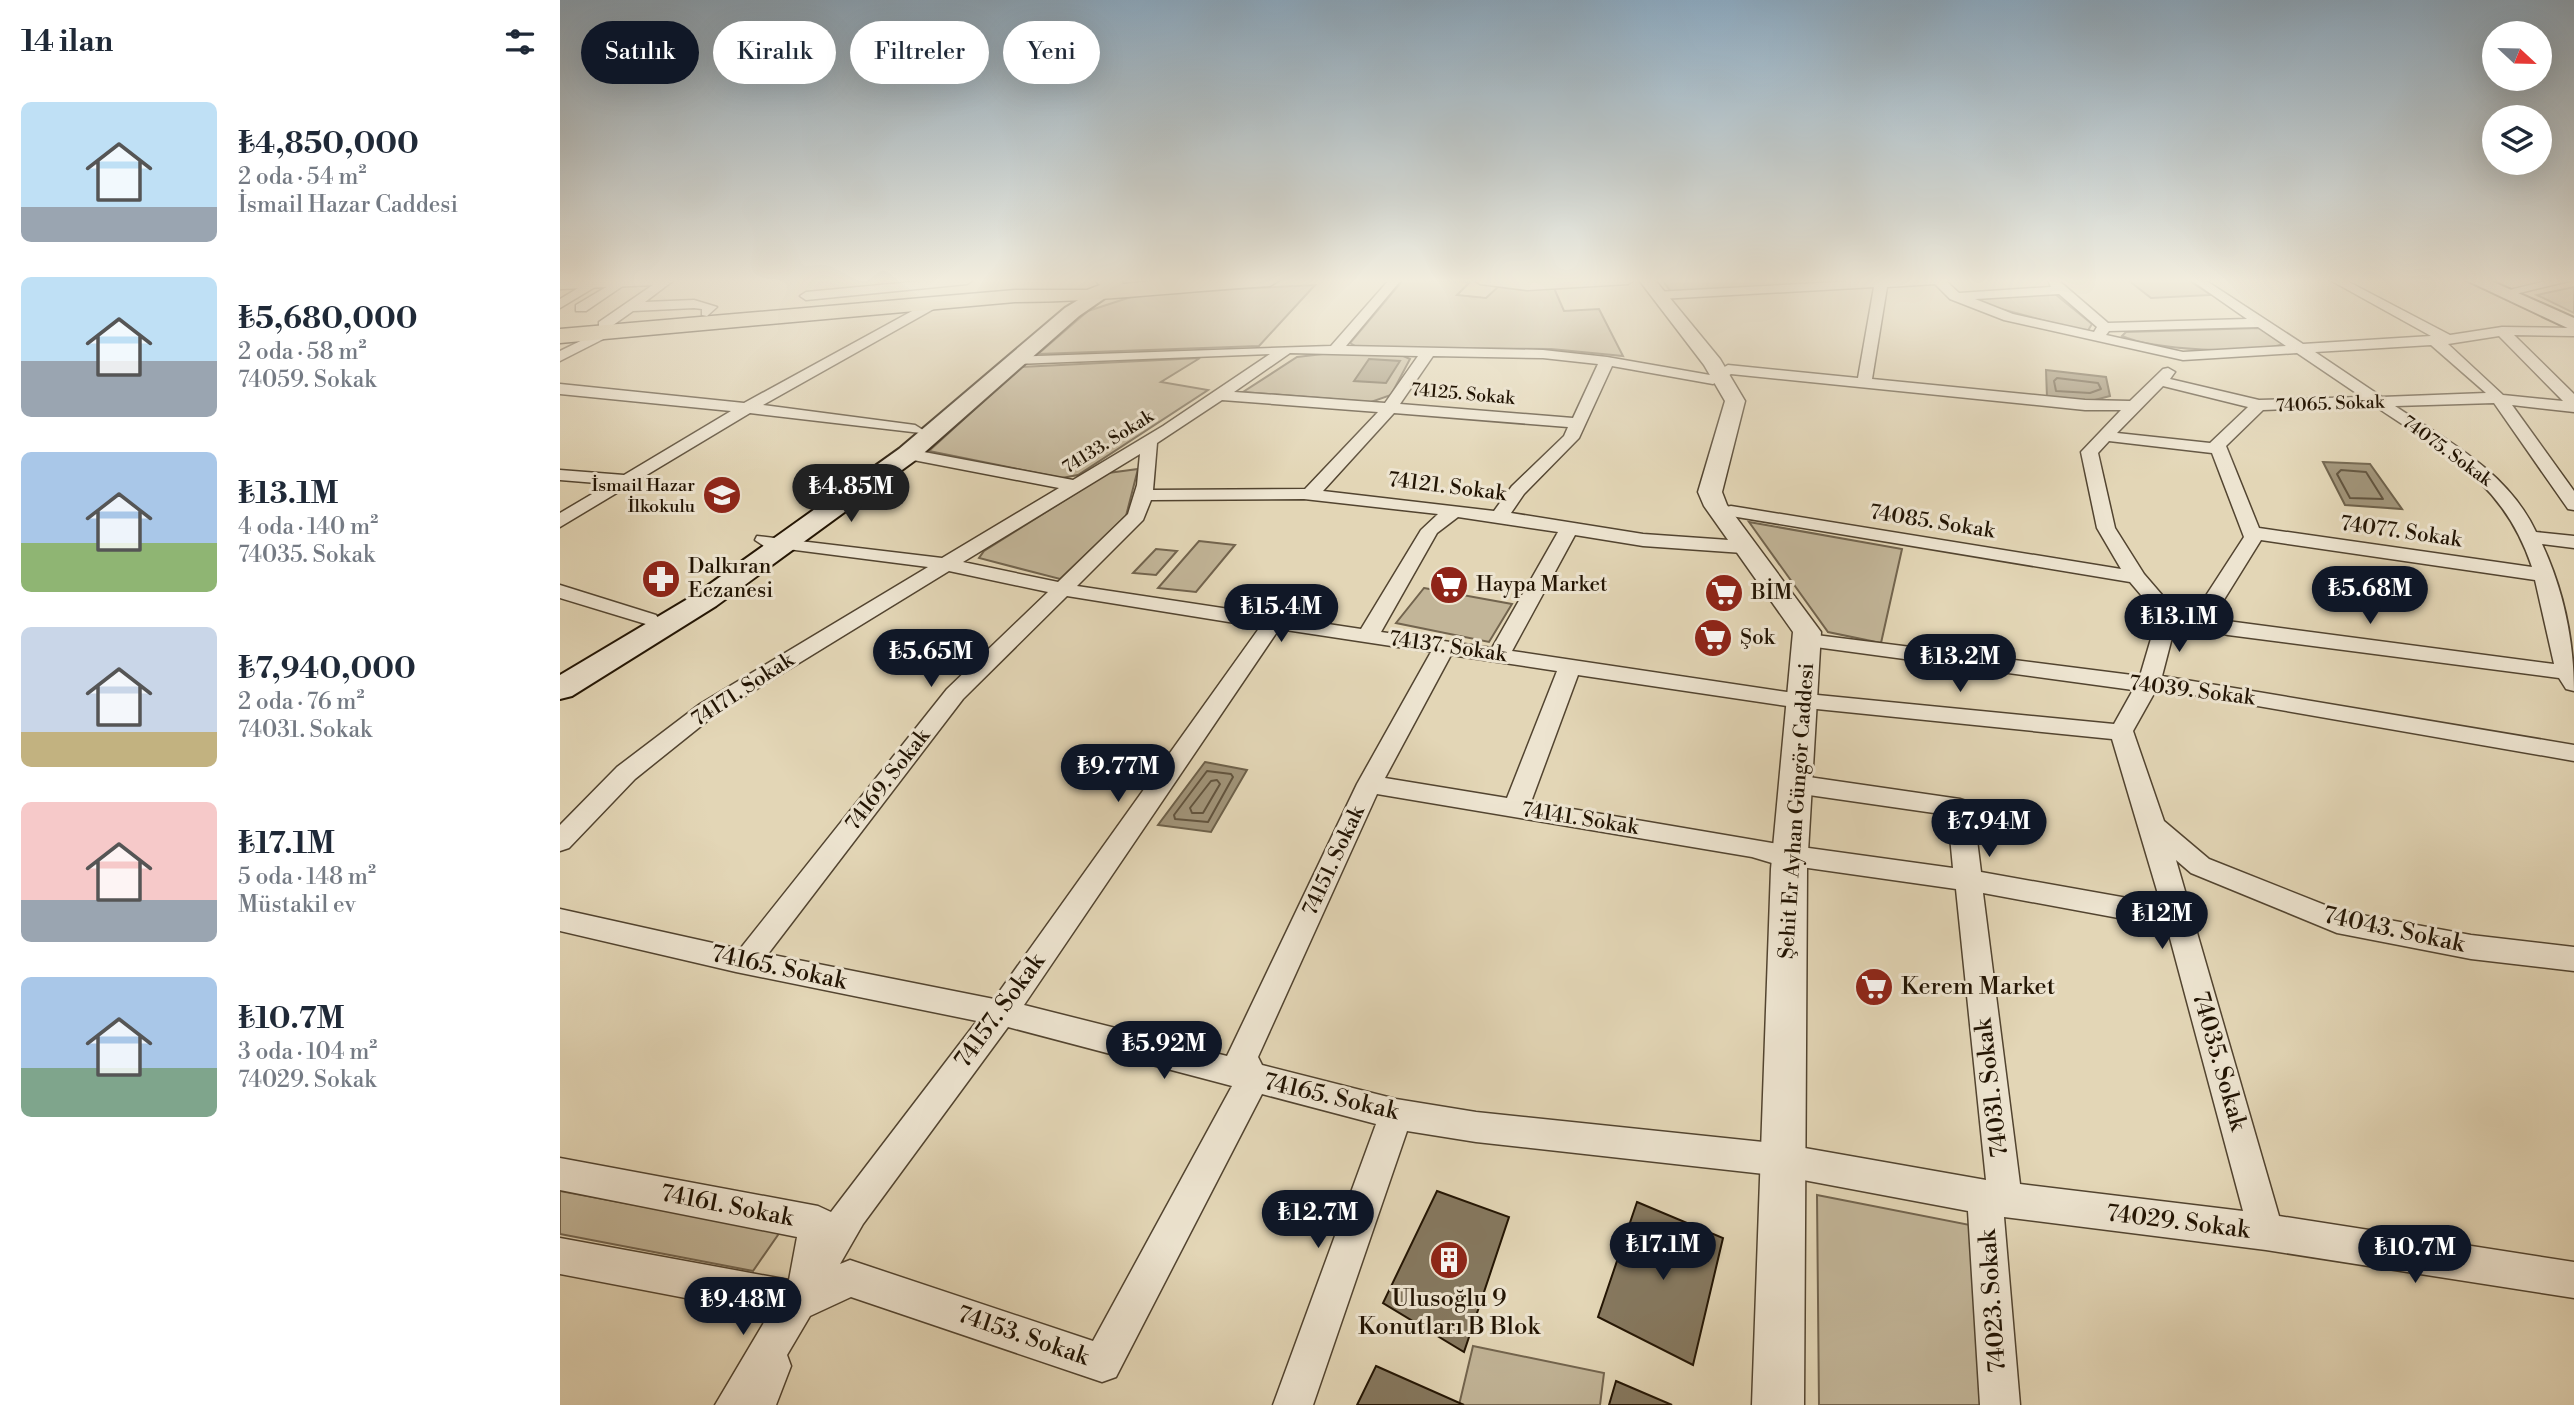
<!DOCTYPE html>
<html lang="tr">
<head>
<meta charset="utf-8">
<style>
	:root { --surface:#fff; --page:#f6f6f7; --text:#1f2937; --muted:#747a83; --accent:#111827 }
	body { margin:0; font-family:"Libre Bodoni",serif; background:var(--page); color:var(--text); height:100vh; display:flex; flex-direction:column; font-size:26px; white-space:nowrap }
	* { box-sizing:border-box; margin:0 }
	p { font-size:23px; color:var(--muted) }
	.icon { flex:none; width:38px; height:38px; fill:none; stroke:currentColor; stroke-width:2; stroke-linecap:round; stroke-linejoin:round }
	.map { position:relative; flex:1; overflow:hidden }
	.drawer { display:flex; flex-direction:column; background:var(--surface); width:560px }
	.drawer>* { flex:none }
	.guide { position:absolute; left:21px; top:21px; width:665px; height:63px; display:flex; gap:14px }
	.needle { width:46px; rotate:112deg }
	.controls { position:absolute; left:1922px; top:21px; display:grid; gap:14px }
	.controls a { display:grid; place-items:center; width:70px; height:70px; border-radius:50%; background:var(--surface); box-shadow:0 7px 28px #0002; font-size:35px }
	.price { position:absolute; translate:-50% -60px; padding:0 16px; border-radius:24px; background:var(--accent); color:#fff; font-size:23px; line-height:46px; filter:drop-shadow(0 2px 4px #0008) }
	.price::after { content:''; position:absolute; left:50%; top:42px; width:21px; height:16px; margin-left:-10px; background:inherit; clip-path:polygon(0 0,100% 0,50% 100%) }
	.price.selected { background:#222; color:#fff }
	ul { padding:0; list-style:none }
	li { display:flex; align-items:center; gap:21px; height:175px; padding:0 21px }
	li span { display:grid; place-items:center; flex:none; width:196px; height:140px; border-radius:10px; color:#555 }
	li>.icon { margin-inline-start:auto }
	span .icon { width:84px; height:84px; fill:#fffc; stroke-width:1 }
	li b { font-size:30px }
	h2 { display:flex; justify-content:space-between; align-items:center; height:84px; padding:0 21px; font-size:30px }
	.tag { padding:0 24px; border-radius:32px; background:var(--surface); box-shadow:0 7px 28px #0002; font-size:24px; line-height:63px }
	.tag.selected { background:var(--accent); color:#fff }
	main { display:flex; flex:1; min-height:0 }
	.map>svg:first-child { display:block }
	.green { fill:#c2b598; stroke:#72644e; stroke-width:2 }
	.water { fill:#a19479; stroke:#6e614a; stroke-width:2 }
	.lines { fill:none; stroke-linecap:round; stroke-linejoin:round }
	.shore { stroke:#62543e; stroke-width:2 }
	.building { fill:#867960; stroke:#221403; stroke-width:2 }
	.minor-casing { stroke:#524430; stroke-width:3 }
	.tertiary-casing { stroke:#524430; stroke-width:3 }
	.secondary-casing { stroke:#221403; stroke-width:4 }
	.primary-casing { stroke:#221403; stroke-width:3 }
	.minor { fill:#ede4d0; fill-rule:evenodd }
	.tertiary { fill:#ede4d0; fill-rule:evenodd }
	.secondary { fill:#ede4d0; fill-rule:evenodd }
	.primary { fill:#e3d6b6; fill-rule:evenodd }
	.labels { text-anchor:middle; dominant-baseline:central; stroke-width:6; stroke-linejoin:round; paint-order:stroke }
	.far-street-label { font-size:18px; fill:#221403; stroke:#ede4d0 }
	.far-poi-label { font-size:18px; fill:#221403; stroke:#ede4d0; text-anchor:end }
	.street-label { font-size:21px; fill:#221403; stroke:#ede4d0 }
	.poi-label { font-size:21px; fill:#221403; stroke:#ede4d0; text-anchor:start }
	.near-street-label { font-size:24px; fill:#221403; stroke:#ede4d0 }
	.near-poi-label { font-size:24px; fill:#221403; stroke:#ede4d0; text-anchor:start }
</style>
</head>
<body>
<main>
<section class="drawer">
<h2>14 ilan<svg class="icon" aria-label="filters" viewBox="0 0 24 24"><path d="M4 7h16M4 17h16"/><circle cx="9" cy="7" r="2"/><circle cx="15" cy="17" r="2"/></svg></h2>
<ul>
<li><span style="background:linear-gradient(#bfe0f5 75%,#9aa5b1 0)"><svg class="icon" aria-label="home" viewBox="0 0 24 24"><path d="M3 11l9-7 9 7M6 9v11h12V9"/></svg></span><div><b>₺4,850,000</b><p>2 oda · 54 m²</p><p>İsmail Hazar Caddesi</p></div></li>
<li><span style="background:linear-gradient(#bfe0f5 60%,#9aa5b1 0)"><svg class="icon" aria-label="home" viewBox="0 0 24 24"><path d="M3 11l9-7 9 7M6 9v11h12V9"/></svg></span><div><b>₺5,680,000</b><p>2 oda · 58 m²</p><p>74059. Sokak</p></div></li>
<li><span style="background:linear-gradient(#a9c7e8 65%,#8fb573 0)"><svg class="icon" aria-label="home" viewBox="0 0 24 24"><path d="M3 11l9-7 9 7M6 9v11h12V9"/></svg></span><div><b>₺13.1M</b><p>4 oda · 140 m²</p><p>74035. Sokak</p></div></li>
<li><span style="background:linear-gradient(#c9d6e8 75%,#c2b280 0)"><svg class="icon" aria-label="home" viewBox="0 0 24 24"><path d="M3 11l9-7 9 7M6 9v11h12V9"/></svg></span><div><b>₺7,940,000</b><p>2 oda · 76 m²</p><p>74031. Sokak</p></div></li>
<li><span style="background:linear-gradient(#f6c9c9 70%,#9aa5b1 0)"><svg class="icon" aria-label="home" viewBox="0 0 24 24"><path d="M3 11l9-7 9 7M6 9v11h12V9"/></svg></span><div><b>₺17.1M</b><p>5 oda · 148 m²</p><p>Müstakil ev</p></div></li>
<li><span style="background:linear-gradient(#a9c7e8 65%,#7fa58c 0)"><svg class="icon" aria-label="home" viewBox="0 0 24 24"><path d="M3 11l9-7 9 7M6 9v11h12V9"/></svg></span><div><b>₺10.7M</b><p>3 oda · 104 m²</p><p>74029. Sokak</p></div></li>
</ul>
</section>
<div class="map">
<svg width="2014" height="1405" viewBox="0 0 2014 1405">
	<rect width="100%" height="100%" fill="#e3d6b6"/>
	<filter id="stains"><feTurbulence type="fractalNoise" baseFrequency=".00286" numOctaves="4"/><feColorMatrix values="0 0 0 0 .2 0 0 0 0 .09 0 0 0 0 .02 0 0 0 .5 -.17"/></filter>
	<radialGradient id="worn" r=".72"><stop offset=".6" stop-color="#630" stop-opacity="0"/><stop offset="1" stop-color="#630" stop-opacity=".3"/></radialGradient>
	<!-- green -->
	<g class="green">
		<polygon points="843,280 910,282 897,295 926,298 939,286 994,288 1004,311 1039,309 1063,356 991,349 799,348 790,343"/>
		<polygon points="1102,280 1273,280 1276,285 1112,293"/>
		<polygon points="1568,280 1628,280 1651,295 1591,298"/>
		<polygon points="755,285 699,346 478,354 528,311 580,294"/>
		<polygon points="2014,287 2014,313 1977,295"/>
		<polygon points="1495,294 1532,324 1527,332 1422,304 1420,297"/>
		<path d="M 1700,328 L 1723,344 C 1691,355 1593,350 1562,336 L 1566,332 Z"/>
		<polygon points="763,354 839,354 850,359 831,395 811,402 683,392 737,357"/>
		<polygon points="640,358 601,382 648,390 518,475 502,478 369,451 461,367"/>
		<polygon points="578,469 566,516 500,579 419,558 424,551 548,473"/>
		<polygon points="1189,522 1342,549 1321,643 1268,632"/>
		<polygon points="639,541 675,545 636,592 598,588"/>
		<polygon points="596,549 617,551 596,575 573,573"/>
		<polygon points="864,588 952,604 929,642 836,623"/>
		<polygon points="0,1191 220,1232 193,1271 0,1234"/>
		<polygon points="1257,1195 1410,1225 1424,1405 1259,1405"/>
		<polygon points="913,1346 1044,1373 1040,1405 899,1405"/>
	</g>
	<!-- water -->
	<g class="water">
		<polygon points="809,359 840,361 826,383 794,381"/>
		<polygon points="1486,370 1546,377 1550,396 1531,401 1487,397"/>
		<polygon points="1763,462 1810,464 1842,509 1785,505"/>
		<polygon points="645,762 687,770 651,832 598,825"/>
	</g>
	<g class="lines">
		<!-- shore -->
		<g class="shore">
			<polygon points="1497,378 1538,383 1541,389 1530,393 1496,391 1494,381"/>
			<polygon points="1781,470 1806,472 1823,499 1790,498 1777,474"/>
			<polygon points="647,771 671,774 673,777 648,822 615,819 614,815"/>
			<polygon points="657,780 660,784 643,813 632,813 630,808 651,781"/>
		</g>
	</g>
	<!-- building -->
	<g class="building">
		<polygon points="877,1191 949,1217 904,1352 823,1303"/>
		<polygon points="1077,1202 1163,1238 1133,1365 1038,1317"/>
		<polygon points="816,1366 904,1405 797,1405"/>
		<polygon points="1056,1381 1112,1405 1049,1405"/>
	</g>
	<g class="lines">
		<defs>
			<g id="minor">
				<polygon points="58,280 70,281 26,311 16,311 16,305"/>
				<polygon points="100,280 114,280 85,302 134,300 157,307 147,316 142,315 142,309 134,308 73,311 49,328 39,328 39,322"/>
				<polygon points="373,280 413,280 407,284 246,300 240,296 246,292"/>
				<path d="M 829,280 L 841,280 L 786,346 L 983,350 L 1047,357 L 1150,375 L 1168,365 L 1298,378 L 1314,287 L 1100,299 L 1094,295 L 1095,292 L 1315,280 L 1385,280 L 1399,293 L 1491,287 L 1488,280 L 1498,280 L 1548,323 L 1687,319 L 1631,280 L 1645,280 L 1743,344 L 1871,336 L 1770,280 L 1785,280 L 1890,335 L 1942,327 L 2014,328 L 2014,336 L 1954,335 L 2014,394 L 2014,412 L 1952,405 L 2014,491 L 2014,510 L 2008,509 L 1934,403 L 1835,406 C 1888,441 1948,472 1976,532 L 2014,536 L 2014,548 L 1982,544 C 2003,589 2014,641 2014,691 L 2006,689 L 1999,678 L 1668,635 L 1616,622 L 1602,676 L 2014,745 L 2014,761 L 1605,690 L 1596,690 L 1573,731 L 1604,821 L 1649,859 L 1780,911 L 1911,935 L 2014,947 L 2014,971 L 1911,959 L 1777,933 L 1631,873 L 1616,860 L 1719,1216 L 2014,1262 L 2014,1298 L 1706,1250 L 1444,1217 L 1460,1405 L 1420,1405 L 1408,1211 L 1222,1176 L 916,1142 L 847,1131 L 753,1405 L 713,1405 L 816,1124 L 702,1094 L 556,1377 L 542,1382 L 291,1297 L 250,1316 L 227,1355 L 231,1366 L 216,1405 L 155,1405 L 209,1314 L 0,1274 L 0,1238 L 229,1280 L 237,1237 L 0,1190 L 0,1158 L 258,1206 L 271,1212 L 417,1021 L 176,972 L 0,931 L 0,909 L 180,949 L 387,689 L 488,592 L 389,571 L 156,714 L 75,779 L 9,848 L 0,851 L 0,825 L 57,767 L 140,704 L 368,567 L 204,546 L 195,540 L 197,536 L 382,558 L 499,488 L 348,459 L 340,454 L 342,450 L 348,449 L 513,480 L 603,426 L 710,354 L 456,364 L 449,360 L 451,357 L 771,346 ZM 1375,284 L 1390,299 L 1444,320 L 1623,360 L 1737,353 L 1802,397 L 1699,400 L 1610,379 L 1615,372 L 1608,368 L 1603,369 L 1570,401 L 1525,400 L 1312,379 L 1327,287 ZM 1499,294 L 1537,327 L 1534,332 L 1453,314 L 1415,299 ZM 1698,327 L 1726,346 L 1623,352 L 1546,335 L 1549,331 ZM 1939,336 L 2003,401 L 1943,395 L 1888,344 ZM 1871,345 L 1926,393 L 1822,397 L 1755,352 ZM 730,353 L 858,356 L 825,403 L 674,392 ZM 873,356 L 983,358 L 1038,364 L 1013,418 L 840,404 ZM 1052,366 L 1153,384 L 1171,374 L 1525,410 L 1561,410 L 1521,452 L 1537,528 L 1561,569 L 1171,506 L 1155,509 L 1152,513 L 1161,518 L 1171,516 L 1570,582 L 1598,615 L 1580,676 L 1248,634 L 1237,640 L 1248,646 L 1573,690 L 1554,724 L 1227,692 L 952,651 L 1015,535 L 1083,546 L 1183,553 L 1192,547 L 1183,541 L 1083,534 L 951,513 L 964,494 L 1019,438 ZM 1603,386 L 1688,407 L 1650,443 L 1557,433 ZM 662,400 L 818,412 L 745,489 L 593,490 L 597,443 ZM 1815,406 C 1887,455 1943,481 1972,567 L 1699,528 L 1666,446 L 1703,410 ZM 834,413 L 1008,427 L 1004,436 L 952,486 L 934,511 L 763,491 ZM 1549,441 L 1652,453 L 1684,537 L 1634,614 L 1615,610 L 1584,574 L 1555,528 L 1538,453 ZM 580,454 L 577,485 L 568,514 L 498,582 L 403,562 ZM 744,499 L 878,514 L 861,530 L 801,629 L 517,586 L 583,520 L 591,500 ZM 898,517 L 998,532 L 932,648 L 821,632 L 877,533 ZM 1701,540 L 1975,580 L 1994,664 L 1652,619 ZM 507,596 L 700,627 L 434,999 L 208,954 L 403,699 ZM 719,629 L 871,652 L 797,784 L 667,1056 L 464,1005 ZM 891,655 L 997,671 L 947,798 L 825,778 ZM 1018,675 L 1227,706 L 1552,739 L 1601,904 L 1421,872 L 1413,808 L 1409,802 L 1400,799 L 1235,775 L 1226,778 L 1223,784 L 1226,790 L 1235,793 L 1388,815 L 1393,868 L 1212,843 L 971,802 ZM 817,794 L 1192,857 L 1212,863 L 1396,889 L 1426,1180 L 1222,1144 L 916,1112 L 836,1099 L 702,1065 L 698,1057 ZM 1423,893 L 1607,927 L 1683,1211 L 1460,1184 ZM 448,1027 L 672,1086 L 533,1341 L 290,1260 L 280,1264 L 303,1224 Z"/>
				<polygon points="914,280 1074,280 1068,284 967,290 920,284"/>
				<polygon points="1990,280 2013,280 1943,297 1937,293"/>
				<polygon points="30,281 40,284 0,308 0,299"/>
				<polygon points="374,299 381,303 379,306 203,405 355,425 363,430 361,433 190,413 0,527 0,513 49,484 0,480 0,470 64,475 171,411 0,394 0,384 184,403"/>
				<polygon points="45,329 57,332 0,361 0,351"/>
				<polygon points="0,585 96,615 99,619 89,625 0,598"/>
			</g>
			<g id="tertiary">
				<polygon points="0,280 104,280 96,285 0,289"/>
				<polygon points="1079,280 1095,280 1160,359 1185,401 1162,492 1167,505 1261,632 1247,869 1244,1405 1192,1405 1211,869 1233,632 1144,506 1138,492 1165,401 1144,365"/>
			</g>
			<g id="secondary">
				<polygon points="1906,280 1929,280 2014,318 2014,331"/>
				<polygon points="538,288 545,290 547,294 545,298 519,316 357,459 156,606 12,696 0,699 0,675 136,594 339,449 505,308"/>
			</g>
			<path id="primary" d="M 535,280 L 561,280 L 563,284 L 603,280 L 720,280 L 710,286 C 625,291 540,302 455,302 L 0,343 L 0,329 L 455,290 L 527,290 L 540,285 Z"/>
		</defs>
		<!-- minor casing -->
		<use href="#minor" class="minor-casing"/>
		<!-- tertiary casing -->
		<use href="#tertiary" class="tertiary-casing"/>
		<!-- secondary casing -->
		<use href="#secondary" class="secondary-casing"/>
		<!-- primary casing -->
		<use href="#primary" class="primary-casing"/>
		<!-- minor -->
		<use href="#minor" class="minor"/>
		<!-- tertiary -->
		<use href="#tertiary" class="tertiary"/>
		<!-- secondary -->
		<use href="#secondary" class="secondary"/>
		<!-- primary -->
		<use href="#primary" class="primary"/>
	</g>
	<!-- sky -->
	<linearGradient id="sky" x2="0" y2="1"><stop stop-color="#8ba7bc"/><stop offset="0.59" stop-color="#f2edde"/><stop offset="1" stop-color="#f2edde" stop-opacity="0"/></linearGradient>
	<rect width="2014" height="476" fill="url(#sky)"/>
	<!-- icons -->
	<defs>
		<symbol id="school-disc" viewBox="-11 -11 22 22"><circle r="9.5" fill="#8f2418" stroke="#ede4d0"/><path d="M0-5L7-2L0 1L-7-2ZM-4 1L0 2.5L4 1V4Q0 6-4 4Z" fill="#fff"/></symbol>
		<symbol id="pharmacy-disc" viewBox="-11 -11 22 22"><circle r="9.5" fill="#8f2418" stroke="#ede4d0"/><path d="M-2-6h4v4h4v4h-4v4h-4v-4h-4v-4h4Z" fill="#fff"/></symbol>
		<symbol id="supermarket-disc" viewBox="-11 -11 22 22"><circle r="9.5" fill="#8f2418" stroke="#ede4d0"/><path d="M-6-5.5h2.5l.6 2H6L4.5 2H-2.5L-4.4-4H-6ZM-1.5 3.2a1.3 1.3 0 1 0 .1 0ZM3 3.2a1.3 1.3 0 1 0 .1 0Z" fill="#fff"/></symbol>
		<symbol id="building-disc" viewBox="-11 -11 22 22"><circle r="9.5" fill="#8f2418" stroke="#ede4d0"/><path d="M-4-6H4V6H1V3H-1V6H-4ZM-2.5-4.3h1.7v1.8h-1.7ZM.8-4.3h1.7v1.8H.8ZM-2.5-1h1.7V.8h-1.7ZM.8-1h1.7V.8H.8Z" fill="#fff"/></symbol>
	</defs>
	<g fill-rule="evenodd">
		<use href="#school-disc" x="140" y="473" width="44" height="44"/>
		<use href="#pharmacy-disc" x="79" y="557" width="44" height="44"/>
		<use href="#supermarket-disc" x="867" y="563" width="44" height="44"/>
		<use href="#supermarket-disc" x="1142" y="571" width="44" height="44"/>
		<use href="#supermarket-disc" x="1131" y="616" width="44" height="44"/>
		<use href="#supermarket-disc" x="1292" y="965" width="44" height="44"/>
		<use href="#building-disc" x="867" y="1238" width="44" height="44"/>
	</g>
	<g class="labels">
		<!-- far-street labels -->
		<g class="far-street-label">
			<text transform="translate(903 394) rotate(5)">74125. Sokak</text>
			<text transform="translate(1770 404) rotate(-2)">74065. Sokak</text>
			<text transform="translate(548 442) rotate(-32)">74133. Sokak</text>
			<text transform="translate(1887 451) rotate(36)">74075. Sokak</text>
		</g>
		<!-- far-poi labels -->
		<g class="far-poi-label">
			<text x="135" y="485">İsmail Hazar<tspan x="135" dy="21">İlkokulu</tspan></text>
		</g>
		<!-- street labels -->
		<g class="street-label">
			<text transform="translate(887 487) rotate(7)">74121. Sokak</text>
			<text transform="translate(1372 522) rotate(9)">74085. Sokak</text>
			<text transform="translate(1841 532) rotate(8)">74077. Sokak</text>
			<text transform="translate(888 647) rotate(8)">74137. Sokak</text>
			<text transform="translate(183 690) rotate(-33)">74171. Sokak</text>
			<text transform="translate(1632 691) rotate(7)">74039. Sokak</text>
			<text transform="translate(328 780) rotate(-52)">74169. Sokak</text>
			<text transform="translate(1237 811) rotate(-86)">Şehit Er Ayhan Güngör Caddesi</text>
			<text transform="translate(1020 819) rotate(9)">74141. Sokak</text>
			<text transform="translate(774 861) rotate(-65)">74151. Sokak</text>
		</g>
		<!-- poi labels -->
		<g class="poi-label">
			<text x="128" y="567">Dalkıran<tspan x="128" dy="24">Eczanesi</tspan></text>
			<text x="916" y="585">Haypa Market</text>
			<text x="1191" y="593">BİM</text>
			<text x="1180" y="638">Şok</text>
		</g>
		<!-- near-street labels -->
		<g class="near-street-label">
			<text transform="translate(1834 930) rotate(12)">74043. Sokak</text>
			<text transform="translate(219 968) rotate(12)">74165. Sokak</text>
			<text transform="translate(440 1011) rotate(-54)">74157. Sokak</text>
			<text transform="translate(1659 1061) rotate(74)">74035. Sokak</text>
			<text transform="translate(1432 1088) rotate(-97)">74031. Sokak</text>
			<text transform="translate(771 1097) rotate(13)">74165. Sokak</text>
			<text transform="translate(167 1206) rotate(11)">74161. Sokak</text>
			<text transform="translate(1618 1222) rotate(7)">74029. Sokak</text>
			<text transform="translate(1433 1301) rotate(-94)">74023. Sokak</text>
			<text transform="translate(463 1336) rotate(19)">74153. Sokak</text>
		</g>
		<!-- near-poi labels -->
		<g class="near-poi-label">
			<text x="1341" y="987">Kerem Market</text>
			<text x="889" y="1299" text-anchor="middle">Ulusoğlu 9<tspan x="889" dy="28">Konutları B Blok</tspan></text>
		</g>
	</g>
	<rect width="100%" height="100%" filter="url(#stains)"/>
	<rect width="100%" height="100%" fill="url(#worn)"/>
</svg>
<div class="controls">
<a><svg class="needle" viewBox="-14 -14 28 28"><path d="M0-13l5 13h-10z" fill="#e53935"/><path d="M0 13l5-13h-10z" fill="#747a83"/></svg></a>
<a><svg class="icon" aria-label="layers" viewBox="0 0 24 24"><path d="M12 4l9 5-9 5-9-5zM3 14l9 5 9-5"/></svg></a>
</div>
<b class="price selected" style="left:291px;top:524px">₺4.85M</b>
<b class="price" style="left:1810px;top:626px">₺5.68M</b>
<b class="price" style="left:721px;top:644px">₺15.4M</b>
<b class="price" style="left:1619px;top:654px">₺13.1M</b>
<b class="price" style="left:371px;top:689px">₺5.65M</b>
<b class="price" style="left:1400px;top:694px">₺13.2M</b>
<b class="price" style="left:558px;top:804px">₺9.77M</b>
<b class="price" style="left:1429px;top:859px">₺7.94M</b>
<b class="price" style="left:1602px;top:951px">₺12M</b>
<b class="price" style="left:604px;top:1081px">₺5.92M</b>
<b class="price" style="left:758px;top:1250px">₺12.7M</b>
<b class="price" style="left:1103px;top:1282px">₺17.1M</b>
<b class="price" style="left:1855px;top:1285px">₺10.7M</b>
<b class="price" style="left:183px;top:1337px">₺9.48M</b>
<div class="guide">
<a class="tag selected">Satılık</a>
<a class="tag">Kiralık</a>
<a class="tag">Filtreler</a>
<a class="tag">Yeni</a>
</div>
</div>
</main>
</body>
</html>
